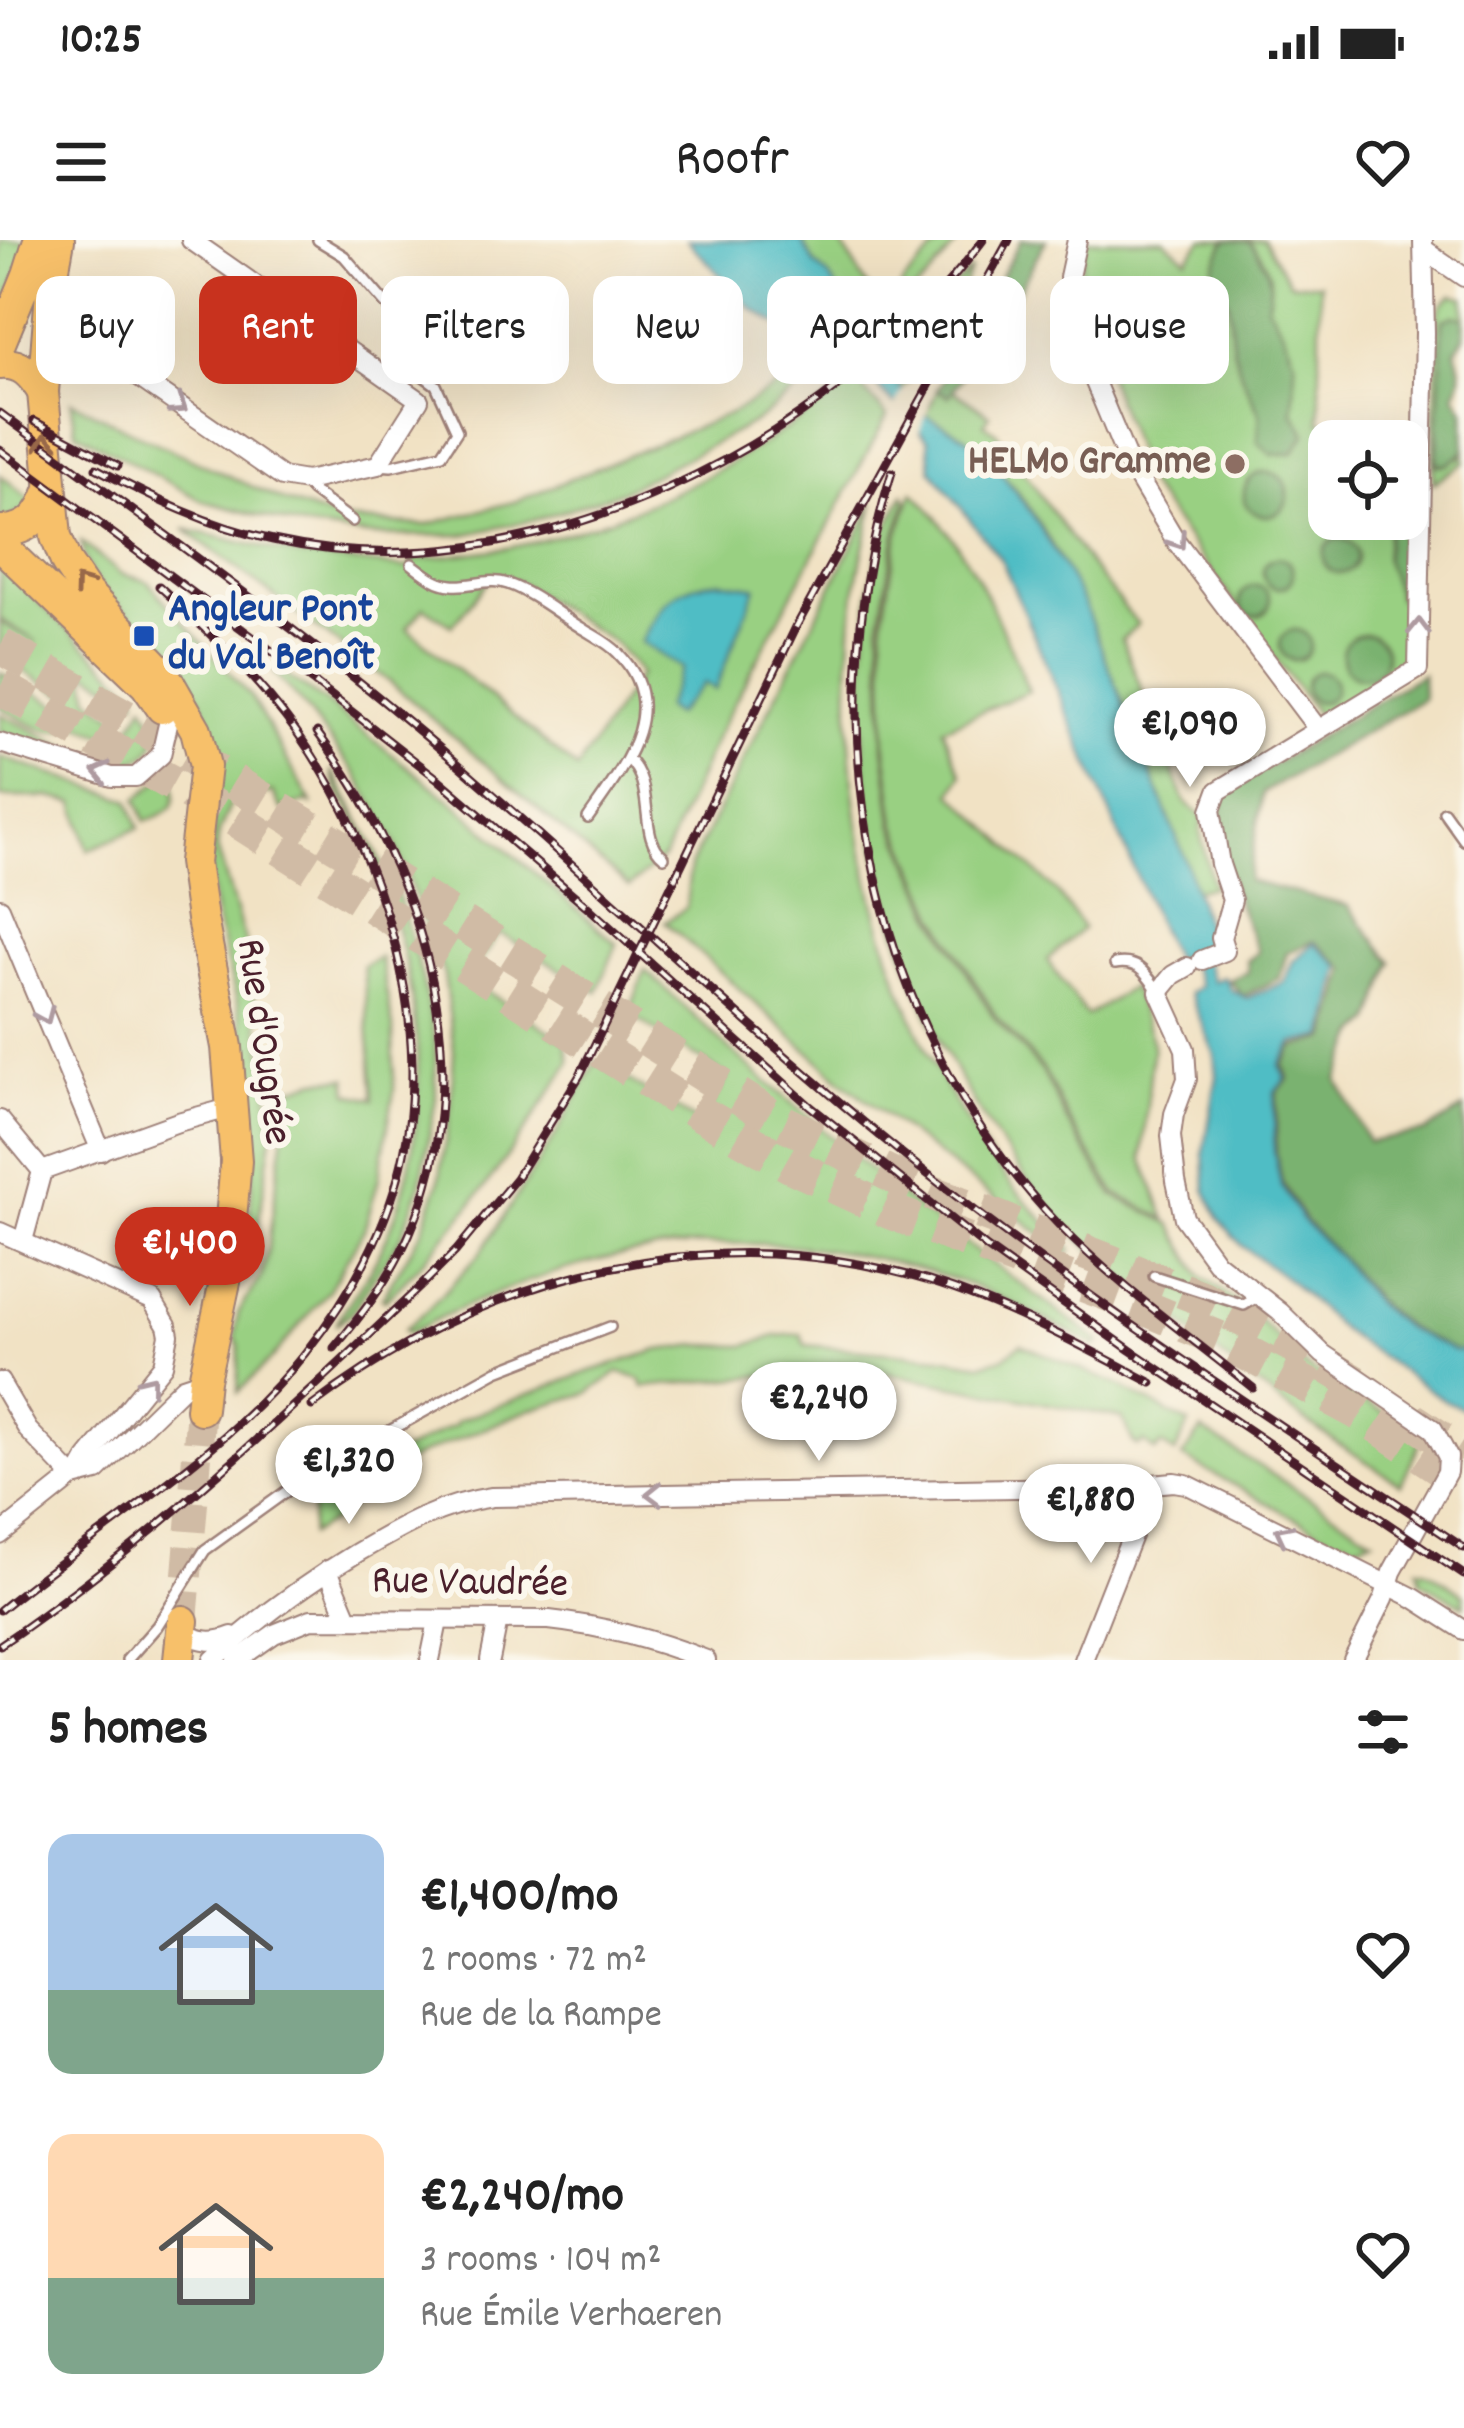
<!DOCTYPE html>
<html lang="en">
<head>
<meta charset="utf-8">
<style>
	:root { --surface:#fff; --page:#f6f6f6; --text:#222; --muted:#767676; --accent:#c8321e }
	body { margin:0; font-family:Dekko,sans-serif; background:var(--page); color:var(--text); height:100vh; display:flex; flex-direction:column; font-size:45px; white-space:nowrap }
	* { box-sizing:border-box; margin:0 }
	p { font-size:39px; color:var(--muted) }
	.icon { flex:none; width:66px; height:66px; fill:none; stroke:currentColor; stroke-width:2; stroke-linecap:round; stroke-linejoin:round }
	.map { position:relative; height:1420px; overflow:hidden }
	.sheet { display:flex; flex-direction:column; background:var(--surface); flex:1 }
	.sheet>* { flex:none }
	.hud { position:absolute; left:36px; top:36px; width:1392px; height:108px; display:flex; gap:24px }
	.tools { position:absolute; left:1308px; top:180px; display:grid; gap:24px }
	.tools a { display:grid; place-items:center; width:120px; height:120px; border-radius:24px; background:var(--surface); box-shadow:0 12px 48px #0002; font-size:60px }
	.price { position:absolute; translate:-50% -102px; padding:0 27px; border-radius:42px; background:#fff; color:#222; font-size:39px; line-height:78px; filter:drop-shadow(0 3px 6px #0008) }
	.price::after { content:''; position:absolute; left:50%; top:72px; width:36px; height:27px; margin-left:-18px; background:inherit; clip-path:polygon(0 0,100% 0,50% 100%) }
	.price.active { background:var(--accent); color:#fff }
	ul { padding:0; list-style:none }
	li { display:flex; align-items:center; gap:36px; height:300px; padding:0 48px }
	li span { display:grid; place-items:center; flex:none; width:336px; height:240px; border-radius:24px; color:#555 }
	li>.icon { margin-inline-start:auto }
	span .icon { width:144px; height:144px; fill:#fffc; stroke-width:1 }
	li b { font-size:51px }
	h2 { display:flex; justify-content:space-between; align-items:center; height:144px; padding:0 48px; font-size:51px }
	.pill { padding:0 42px; border-radius:24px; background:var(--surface); box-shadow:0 12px 48px #0002; font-size:42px; line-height:108px }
	.pill.active { background:var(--accent); color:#fff }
	.status { display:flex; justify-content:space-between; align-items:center; height:84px; padding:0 60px; background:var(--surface); direction:ltr }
	.status svg { height:33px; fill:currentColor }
	header { display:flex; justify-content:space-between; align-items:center; height:156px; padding:0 48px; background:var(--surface); font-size:54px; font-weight:600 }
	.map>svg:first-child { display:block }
	.green { fill:#99d082; stroke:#727856; stroke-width:3; fill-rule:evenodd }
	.forest { fill:#7ab270; stroke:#62684e; stroke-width:3 }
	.water { fill:#4fbdc5; stroke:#4c6e78; stroke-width:3 }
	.pier { fill:#f1e2c4 }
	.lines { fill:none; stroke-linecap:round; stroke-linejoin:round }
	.primary-tunnel { stroke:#d0bba5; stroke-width:30; stroke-dasharray:30 15; stroke-linecap:butt }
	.motorway-tunnel { stroke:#d0bba5; stroke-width:36; stroke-dasharray:36 18; stroke-linecap:butt }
	.service-casing { stroke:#9e8078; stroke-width:14 }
	.minor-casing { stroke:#9e8078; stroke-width:22 }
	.primary-casing { stroke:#9e8078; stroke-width:34 }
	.service { stroke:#fff; stroke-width:9 }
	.minor { stroke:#fff; stroke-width:18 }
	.primary { stroke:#f7c06b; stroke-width:30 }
	.rail-casing { stroke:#4a1f2b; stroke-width:9 }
	.rail { stroke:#fbf7ec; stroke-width:4.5; stroke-dasharray:14; stroke-linecap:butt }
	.oneway { stroke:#ae9aa0 }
	.oneway2 { stroke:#986748 }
	.education-dot { fill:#8d6e63; stroke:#fbf7ec; stroke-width:4.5 }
	.transit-dot { fill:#1a4fb4; stroke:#fbf7ec; stroke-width:4.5 }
	.labels { text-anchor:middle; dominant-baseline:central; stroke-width:12; stroke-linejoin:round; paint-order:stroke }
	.education-label { font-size:42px; font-weight:bold; fill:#785e54; stroke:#fbf7ec; text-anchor:end }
	.transit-label { font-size:42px; font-weight:bold; fill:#164399; stroke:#fbf7ec; text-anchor:start }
	.street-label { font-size:42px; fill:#4a1f2b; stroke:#fbf7ec }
</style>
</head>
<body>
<div class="status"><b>10:25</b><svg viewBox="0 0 49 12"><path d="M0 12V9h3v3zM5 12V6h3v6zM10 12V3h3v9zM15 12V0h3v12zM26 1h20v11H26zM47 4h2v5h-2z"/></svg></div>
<header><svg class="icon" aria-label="menu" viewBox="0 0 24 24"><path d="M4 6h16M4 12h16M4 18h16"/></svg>Roofr<svg class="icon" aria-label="heart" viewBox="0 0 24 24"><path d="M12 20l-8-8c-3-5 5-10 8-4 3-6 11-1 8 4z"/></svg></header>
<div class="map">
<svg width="1464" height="1420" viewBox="0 0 1464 1420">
	<rect width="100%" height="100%" fill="#fbf7ec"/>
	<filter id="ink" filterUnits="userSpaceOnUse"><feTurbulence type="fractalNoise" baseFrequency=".00833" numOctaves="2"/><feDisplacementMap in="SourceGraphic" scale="24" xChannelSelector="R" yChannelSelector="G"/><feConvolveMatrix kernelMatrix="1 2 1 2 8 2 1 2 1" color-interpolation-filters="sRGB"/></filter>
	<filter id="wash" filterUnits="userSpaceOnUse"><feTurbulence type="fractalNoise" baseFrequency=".004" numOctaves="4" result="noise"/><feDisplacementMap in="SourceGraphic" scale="48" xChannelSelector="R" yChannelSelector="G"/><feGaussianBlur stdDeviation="2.7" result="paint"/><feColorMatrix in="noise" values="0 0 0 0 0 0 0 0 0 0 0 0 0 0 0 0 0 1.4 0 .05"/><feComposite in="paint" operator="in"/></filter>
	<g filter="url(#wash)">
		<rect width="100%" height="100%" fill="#f1e2c4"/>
		<!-- green -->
		<g class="green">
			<polygon points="0,0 30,0 0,79"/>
			<path d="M 801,0 L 838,0 C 856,23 865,49 885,70 L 898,54 L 903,43 L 944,0 L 960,0 L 926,41 L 860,101 L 846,64 L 829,37 L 815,24 Z"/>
			<path d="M 1087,0 L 1164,0 L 1187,19 L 1202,0 L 1227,0 L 1223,5 L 1213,31 L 1229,64 L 1233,107 L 1242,137 L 1260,174 L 1258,202 L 1306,194 L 1293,172 L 1295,121 L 1282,89 L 1267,65 C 1275,36 1268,22 1248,0 L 1264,0 L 1290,43 L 1320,43 L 1320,182 L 1405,184 L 1406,201 L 1403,201 L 1402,191 L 1384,188 L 1377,201 L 1329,201 L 1329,279 L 1389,279 L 1385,319 L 1399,356 L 1402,279 L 1406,279 L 1406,426 L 1320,479 L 1149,247 L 1085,76 L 1080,33 Z"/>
			<polygon points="971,29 962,51 903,150 878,124 898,109 897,106"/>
			<polygon points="1452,55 1464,57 1464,78 1454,75 1443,81 1437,225 1463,216 1464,212 1464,223 1433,243 1437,78 1441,65"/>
			<polygon points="807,129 822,131 757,181 620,252 542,278 463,295 373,296 303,287 203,261 76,192 71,161 143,197 284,261 340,280 425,285 517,261 732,173"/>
			<path d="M 854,139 L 887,176 L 716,497 L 664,617 L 629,647 L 391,443 L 184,289 L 296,315 L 408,328 L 414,320 C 445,316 476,313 507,308 C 635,283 753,219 854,139 ZM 492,336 L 518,342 L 616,404 L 640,434 L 577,529 L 407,388 L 424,367 L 452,386 Z"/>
			<path d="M 937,150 L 949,155 L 953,150 L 990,175 L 984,184 L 996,192 L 1091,327 L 1138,384 L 1122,399 L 1185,562 L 1203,577 L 1200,592 L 1213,647 L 1193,650 L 1185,619 C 1163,565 1141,511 1119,457 C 1078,355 1032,225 926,175 Z"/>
			<polygon points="0,235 36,264 0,283"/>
			<path d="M 913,252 C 973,310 997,377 1029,451 L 943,488 L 962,535 L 952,553 L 1057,652 L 1083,688 L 1047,720 L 1087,776 L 1132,747 L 1153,803 L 1142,918 L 1166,979 L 1115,953 L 1070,882 L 1044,830 L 997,778 L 937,677 L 896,583 L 886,509 L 883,381 L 898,295 Z"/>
			<path d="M 904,254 L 907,261 L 896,293 L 880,381 L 884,509 L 893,584 L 935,678 L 995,779 L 1042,831 L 1068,883 L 1113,955 L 1171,984 L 1201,1036 L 1255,1076 L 1305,1126 L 1423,1196 L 1401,1244 C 1371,1224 1339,1205 1310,1184 C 1260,1149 1213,1109 1166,1071 C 1131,1043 1093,1015 1062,982 C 1039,958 1019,930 1000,903 C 904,764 855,599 864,430 C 866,392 868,339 881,303 C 887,286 896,270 904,254 Z"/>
			<path d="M 874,262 C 865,304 854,346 851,389 C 837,585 886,785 1009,942 C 1028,965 1051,987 1072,1009 L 1068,1015 L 844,843 L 665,682 L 686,668 L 690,626 Z"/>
			<path d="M 81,302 L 121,334 L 147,341 L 251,457 L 313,565 L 308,561 L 282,570 L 273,552 L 232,561 L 219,592 L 217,608 L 245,701 L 268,842 L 272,897 L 253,1018 L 245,1026 C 247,992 252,959 253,926 C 254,881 249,834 242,789 C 235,741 216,695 211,647 C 204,583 232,531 204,467 C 190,435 162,404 137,381 C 111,358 85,339 81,302 Z"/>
			<path d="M 0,326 L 137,454 L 136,461 L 85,431 L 90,458 L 122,481 L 113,498 L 76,484 C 46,501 27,481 0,467 L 0,432 L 63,468 L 69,458 L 0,417 L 0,382 L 37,402 L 0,379 Z"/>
			<path d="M 277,429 L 324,461 L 454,563 L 617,704 L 597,752 L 499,693 L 469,740 L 565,801 L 570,822 C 513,911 462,986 385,1060 L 382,1058 L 422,991 L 439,942 L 451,866 L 454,811 L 444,735 L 394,600 L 356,534 L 302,464 L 274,433 Z"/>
			<path d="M 144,464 C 167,502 152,524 110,525 Z"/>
			<polygon points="0,474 100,523 0,492"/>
			<polygon points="0,517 129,560 139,588 88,610 75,563 50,557 0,557"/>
			<path d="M 332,530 L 370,599 L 398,656 L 422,737 L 435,801 L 436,859 L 420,947 L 402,995 L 351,1073 L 335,1085 C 349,1061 367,1038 379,1014 C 436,900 424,763 384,647 C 376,624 366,600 355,579 C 347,563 333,548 332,530 Z"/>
			<path d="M 168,533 L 172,536 C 181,565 173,572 145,581 L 137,559 Z"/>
			<polygon points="380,717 393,787 394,851 378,942 364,990 329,1050 274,1116 238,1152 239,1105 235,1097 238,1073 261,1036 267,1013 290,849 317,840 347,838 349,853 374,859 363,726"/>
			<path d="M 645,730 L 747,825 L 901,956 L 1100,1102 L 1096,1106 C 1050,1083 1005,1056 956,1040 C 759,975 591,999 409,1093 L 404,1090 L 425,1072 L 480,1014 L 556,894 L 596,821 L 700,883 L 727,836 L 629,774 Z"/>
			<polygon points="801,1094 805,1105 941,1117 982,1124 1003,1118 1021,1104 1116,1144 1189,1184 1175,1213 1162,1205 1155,1211 1144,1202 1138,1206 1133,1202 1122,1178 855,1127 644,1147 641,1139 618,1132 589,1153 529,1170 422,1214 359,1249 345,1273 310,1295 313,1257 455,1185 457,1181 591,1131 659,1110 698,1105 744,1106 776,1096"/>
			<polygon points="1202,1190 1373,1298 1355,1304 1344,1298 1336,1300 1182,1217"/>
			<polygon points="1418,1328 1427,1330 1464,1354 1464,1366 1421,1341"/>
		</g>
		<!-- forest -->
		<g class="forest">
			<polygon points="1021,0 1046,0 1007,73 949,156 937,150"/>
			<path d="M 1227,0 L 1250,2 C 1268,25 1274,36 1267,65 L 1282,89 L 1295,121 L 1293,172 L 1306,194 L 1293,213 L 1272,215 L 1258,202 L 1260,174 L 1242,137 L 1233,107 L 1229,64 L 1213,30 L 1223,5 Z"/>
			<path d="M 1454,75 L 1464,78 L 1464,96 L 1456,111 C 1462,131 1464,136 1455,154 L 1464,170 L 1464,212 L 1447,225 L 1437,225 L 1443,80 Z"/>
			<circle cx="1266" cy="254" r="22"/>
			<polygon points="1389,279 1402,279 1399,360 1385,319"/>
			<circle cx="1340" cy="316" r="17"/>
			<circle cx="1278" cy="333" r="15"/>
			<circle cx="1255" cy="361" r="15"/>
			<circle cx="1295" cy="405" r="15"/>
			<circle cx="1364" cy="416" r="22"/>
			<circle cx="1320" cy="447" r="15"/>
			<path d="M 1422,434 L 1423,459 L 1263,553 L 1248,641 L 1348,666 L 1392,722 L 1372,782 L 1358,794 L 1338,840 L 1368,902 L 1425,892 L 1464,868 L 1464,1110 L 1455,1111 L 1408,1088 L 1376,1061 L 1341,1018 L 1304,980 L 1282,942 L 1276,911 L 1277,852 L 1289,839 L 1283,825 L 1294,807 L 1327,799 L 1346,729 L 1314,701 L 1287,713 L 1279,738 L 1243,756 L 1229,740 L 1248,732 L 1246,721 L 1258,712 C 1238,663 1210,608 1224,554 Z"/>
		</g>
		<!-- water -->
		<g class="water">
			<polygon points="687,0 801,0 815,24 829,37 846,64 860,101 878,124 926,175 966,197 996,226 1031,272 1060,321 1084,364 1185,619 1212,704 1200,710 1213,741 1224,737 1231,750 1247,758 1284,742 1293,721 1314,703 1341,727 1325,797 1294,803 1280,825 1286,839 1275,852 1274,910 1281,945 1302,980 1340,1018 1374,1062 1407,1089 1455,1111 1464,1110 1464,1169 1444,1160 1343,1091 1292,1043 1242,1006 1220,980 1206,950 1204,912 1217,836 1215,815 1189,753 1200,746 1187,716 1175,719 1167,706 1002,321 931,229 928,200 840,107 806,102 750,67"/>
			<path d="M 720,341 L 756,347 L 715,450 L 704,443 L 675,475 L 665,468 L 682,428 L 641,402 C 660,364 674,345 720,341 Z"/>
		</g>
		<!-- pier -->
		<g class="pier">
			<polygon points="865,97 883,121 861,138 841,116"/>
			<polygon points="906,145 929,169 917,196 892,170"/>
		</g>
	</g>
	<g filter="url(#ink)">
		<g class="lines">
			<!-- primary-tunnel -->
			<polyline class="primary-tunnel" points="183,1381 201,1169"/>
			<!-- motorway-tunnel -->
			<g class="motorway-tunnel">
				<polyline points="0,406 141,486 359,618 774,878 917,947 1202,1058 1293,1105 1356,1143"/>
				<polyline points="0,447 234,578 700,873 790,925 889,971 1136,1064 1222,1100 1356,1171 1464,1243"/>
				<polyline points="1412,1180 1464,1214"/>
			</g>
			<defs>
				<g id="service">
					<polyline points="318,0 344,16 391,70 413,128 436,145 457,191 442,214 391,226 378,225"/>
					<polyline points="56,62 103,74 134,74 165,91"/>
					<polyline points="306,241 312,251 352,281"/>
					<path d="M 412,324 C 424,333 436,344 452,345 C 471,347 489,337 508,344 C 533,353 557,373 580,387 C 592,395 608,402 618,413 C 673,468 622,529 588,578"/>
					<path d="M 628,519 C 657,546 637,596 664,617"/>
					<polyline points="1444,572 1464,600"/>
					<path d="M 1115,724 C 1139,720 1146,734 1159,752"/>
					<polyline points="1154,1036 1244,1065 1259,1056"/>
					<polyline points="127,1420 157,1386 205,1310 305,1238 497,1131 610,1087"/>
				</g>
				<g id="minor">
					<polyline points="1077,0 1069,37 1073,70 1085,118 1127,219 1176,301 1318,489"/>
					<polyline points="1425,10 1464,37"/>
					<polyline points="49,75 282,237 306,241 378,225 419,160 191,0"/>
					<polyline points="0,503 112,537 136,537 161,515 169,480"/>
					<polyline points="0,668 101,911"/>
					<polyline points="1202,720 1225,711 1221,698 1232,660 1220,624 1211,570 1218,551 1418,429 1425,93 1423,0"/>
					<polyline points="1187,727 1173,735 1159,752 1185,809 1187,839 1174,874 1171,896 1176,941 1184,978 1216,1022 1280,1072 1323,1114 1433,1189 1448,1217 1447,1232 1392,1332 1384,1358 1353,1420"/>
					<polyline points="0,880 42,931"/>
					<polyline points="0,992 152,1060 167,1085 169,1095 163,1125 87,1219 78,1235"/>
					<polyline points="23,1001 42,931 178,882 233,867"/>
					<polyline points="0,1142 28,1190 73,1237"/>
					<polyline points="0,1295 73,1237 97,1231 183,1147 204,1140"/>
					<polyline points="328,1330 348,1378"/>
					<path d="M 182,1393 C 202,1401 212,1404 232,1396"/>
					<path d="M 213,1420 C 258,1378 302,1346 355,1314 C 401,1287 438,1265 492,1257 L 1129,1246 L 1174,1242 L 1186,1244 L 1414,1358 L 1464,1390"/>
					<path d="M 237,1420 L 274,1394 L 311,1379 L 549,1380 C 604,1386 655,1400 706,1420"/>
					<polyline points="430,1420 438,1381"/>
					<polyline points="490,1420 498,1380"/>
					<polyline points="1083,1420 1148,1255 1149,1244"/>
				</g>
				<g id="primary">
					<polyline points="59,0 52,39 43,152 56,297 66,322 87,353 164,434 196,490 205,526 194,622 202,679 227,807 236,921 226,1037 204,1140 201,1169"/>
					<polyline points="0,103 28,35 39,0"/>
					<path d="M 0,124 C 22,122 32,135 43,152"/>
					<path d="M 0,291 C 28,292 41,276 50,251"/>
					<polyline points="0,305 146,445 162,468"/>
					<polyline points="179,1420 183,1381"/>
				</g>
			</defs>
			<!-- service casing -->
			<use href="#service" class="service-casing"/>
			<!-- minor casing -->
			<use href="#minor" class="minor-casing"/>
			<!-- primary casing -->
			<use href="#primary" class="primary-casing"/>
			<!-- service -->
			<use href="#service" class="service"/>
			<!-- minor -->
			<use href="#minor" class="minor"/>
			<!-- primary -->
			<use href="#primary" class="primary"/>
			<defs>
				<g id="rail">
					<path d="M 0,173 C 142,279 288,380 423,494 C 599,642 762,806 943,946 C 1110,1076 1288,1190 1464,1308"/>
					<polyline points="34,181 118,226"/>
					<polyline points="0,210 315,443 438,539 590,669 810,866 987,1008 1130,1110 1464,1335"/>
					<path d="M 96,228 C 153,259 209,286 273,300 C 529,358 831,205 983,0"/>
					<path d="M 892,232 C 812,490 869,788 1059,985 C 1117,1045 1188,1095 1253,1148"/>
					<path d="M 317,492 C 426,638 487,838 402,1010 C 384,1046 360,1077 334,1108"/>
					<path d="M 312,1166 C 491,1031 711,976 929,1041 C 1007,1065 1080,1105 1152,1143"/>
					<path d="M 0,1370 C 101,1287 223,1216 305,1113 C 347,1060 380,1003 398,938 C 440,791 382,611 296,491 C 256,436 208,391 159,346"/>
					<path d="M 0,1405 C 154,1300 291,1170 425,1042 L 456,1011 L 516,938 L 580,835 L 796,387 L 1009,0"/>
				</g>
			</defs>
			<!-- rail casing -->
			<use href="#rail" class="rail-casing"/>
			<!-- rail -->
			<use href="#rail" class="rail"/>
		</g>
		<!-- one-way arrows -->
		<defs><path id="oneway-chevron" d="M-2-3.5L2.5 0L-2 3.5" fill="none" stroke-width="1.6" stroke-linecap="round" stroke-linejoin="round" transform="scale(3)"/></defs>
		<g class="oneway">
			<use href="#oneway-chevron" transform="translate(179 166) rotate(34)"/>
			<use href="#oneway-chevron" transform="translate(1178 301) rotate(56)"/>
			<use href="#oneway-chevron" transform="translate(1419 387) rotate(-89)"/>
			<use href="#oneway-chevron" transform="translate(101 532) rotate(-167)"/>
			<use href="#oneway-chevron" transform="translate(45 776) rotate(67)"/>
			<use href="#oneway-chevron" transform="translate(149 1143) rotate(-51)"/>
			<use href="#oneway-chevron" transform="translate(654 1254) rotate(179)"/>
			<use href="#oneway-chevron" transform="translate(1283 1293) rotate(-153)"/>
		</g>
		<g class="oneway2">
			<use href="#oneway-chevron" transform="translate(46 202) rotate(-95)"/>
			<use href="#oneway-chevron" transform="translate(82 344) rotate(-126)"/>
		</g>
	</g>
	<!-- markers -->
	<circle class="education-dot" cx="1235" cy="224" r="12"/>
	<rect class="transit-dot" x="132" y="384" width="24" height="24" rx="6"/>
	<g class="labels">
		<!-- education labels -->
		<g class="education-label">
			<text x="1211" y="224">HELMo Gramme</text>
		</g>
		<!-- transit labels -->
		<g class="transit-label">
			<text x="168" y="372">Angleur Pont<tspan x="168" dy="48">du Val Benoît</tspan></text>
		</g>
		<!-- street labels -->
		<g class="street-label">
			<text transform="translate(261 802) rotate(82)">Rue d'Ougrée</text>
			<text transform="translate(470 1345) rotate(1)">Rue Vaudrée</text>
		</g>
	</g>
</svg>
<div class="tools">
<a><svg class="icon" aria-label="locate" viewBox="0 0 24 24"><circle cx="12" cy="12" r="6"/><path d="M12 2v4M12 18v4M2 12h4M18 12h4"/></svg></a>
</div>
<b class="price" style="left:1190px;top:550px">€1,090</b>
<b class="price active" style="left:190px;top:1069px">€1,400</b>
<b class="price" style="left:819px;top:1224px">€2,240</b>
<b class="price" style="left:349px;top:1287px">€1,320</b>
<b class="price" style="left:1091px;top:1326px">€1,880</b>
<div class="hud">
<a class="pill">Buy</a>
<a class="pill active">Rent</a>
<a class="pill">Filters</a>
<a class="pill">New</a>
<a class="pill">Apartment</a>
<a class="pill">House</a>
</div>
</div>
<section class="sheet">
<h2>5 homes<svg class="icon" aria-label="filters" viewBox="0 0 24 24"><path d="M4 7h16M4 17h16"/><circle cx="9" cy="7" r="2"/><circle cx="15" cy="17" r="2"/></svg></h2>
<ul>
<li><span style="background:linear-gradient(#a9c7e8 65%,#7fa58c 0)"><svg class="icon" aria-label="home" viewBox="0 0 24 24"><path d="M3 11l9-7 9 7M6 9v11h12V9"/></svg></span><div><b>€1,400/mo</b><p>2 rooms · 72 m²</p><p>Rue de la Rampe</p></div><svg class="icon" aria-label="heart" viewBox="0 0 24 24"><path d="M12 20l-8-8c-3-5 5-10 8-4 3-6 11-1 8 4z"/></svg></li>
<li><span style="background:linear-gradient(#ffd9b3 60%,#7fa58c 0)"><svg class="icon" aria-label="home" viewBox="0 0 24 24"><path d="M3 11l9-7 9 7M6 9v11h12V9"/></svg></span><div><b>€2,240/mo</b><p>3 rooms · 104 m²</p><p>Rue Émile Verhaeren</p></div><svg class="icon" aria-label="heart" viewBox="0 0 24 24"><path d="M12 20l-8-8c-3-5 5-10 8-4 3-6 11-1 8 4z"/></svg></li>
</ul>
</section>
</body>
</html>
